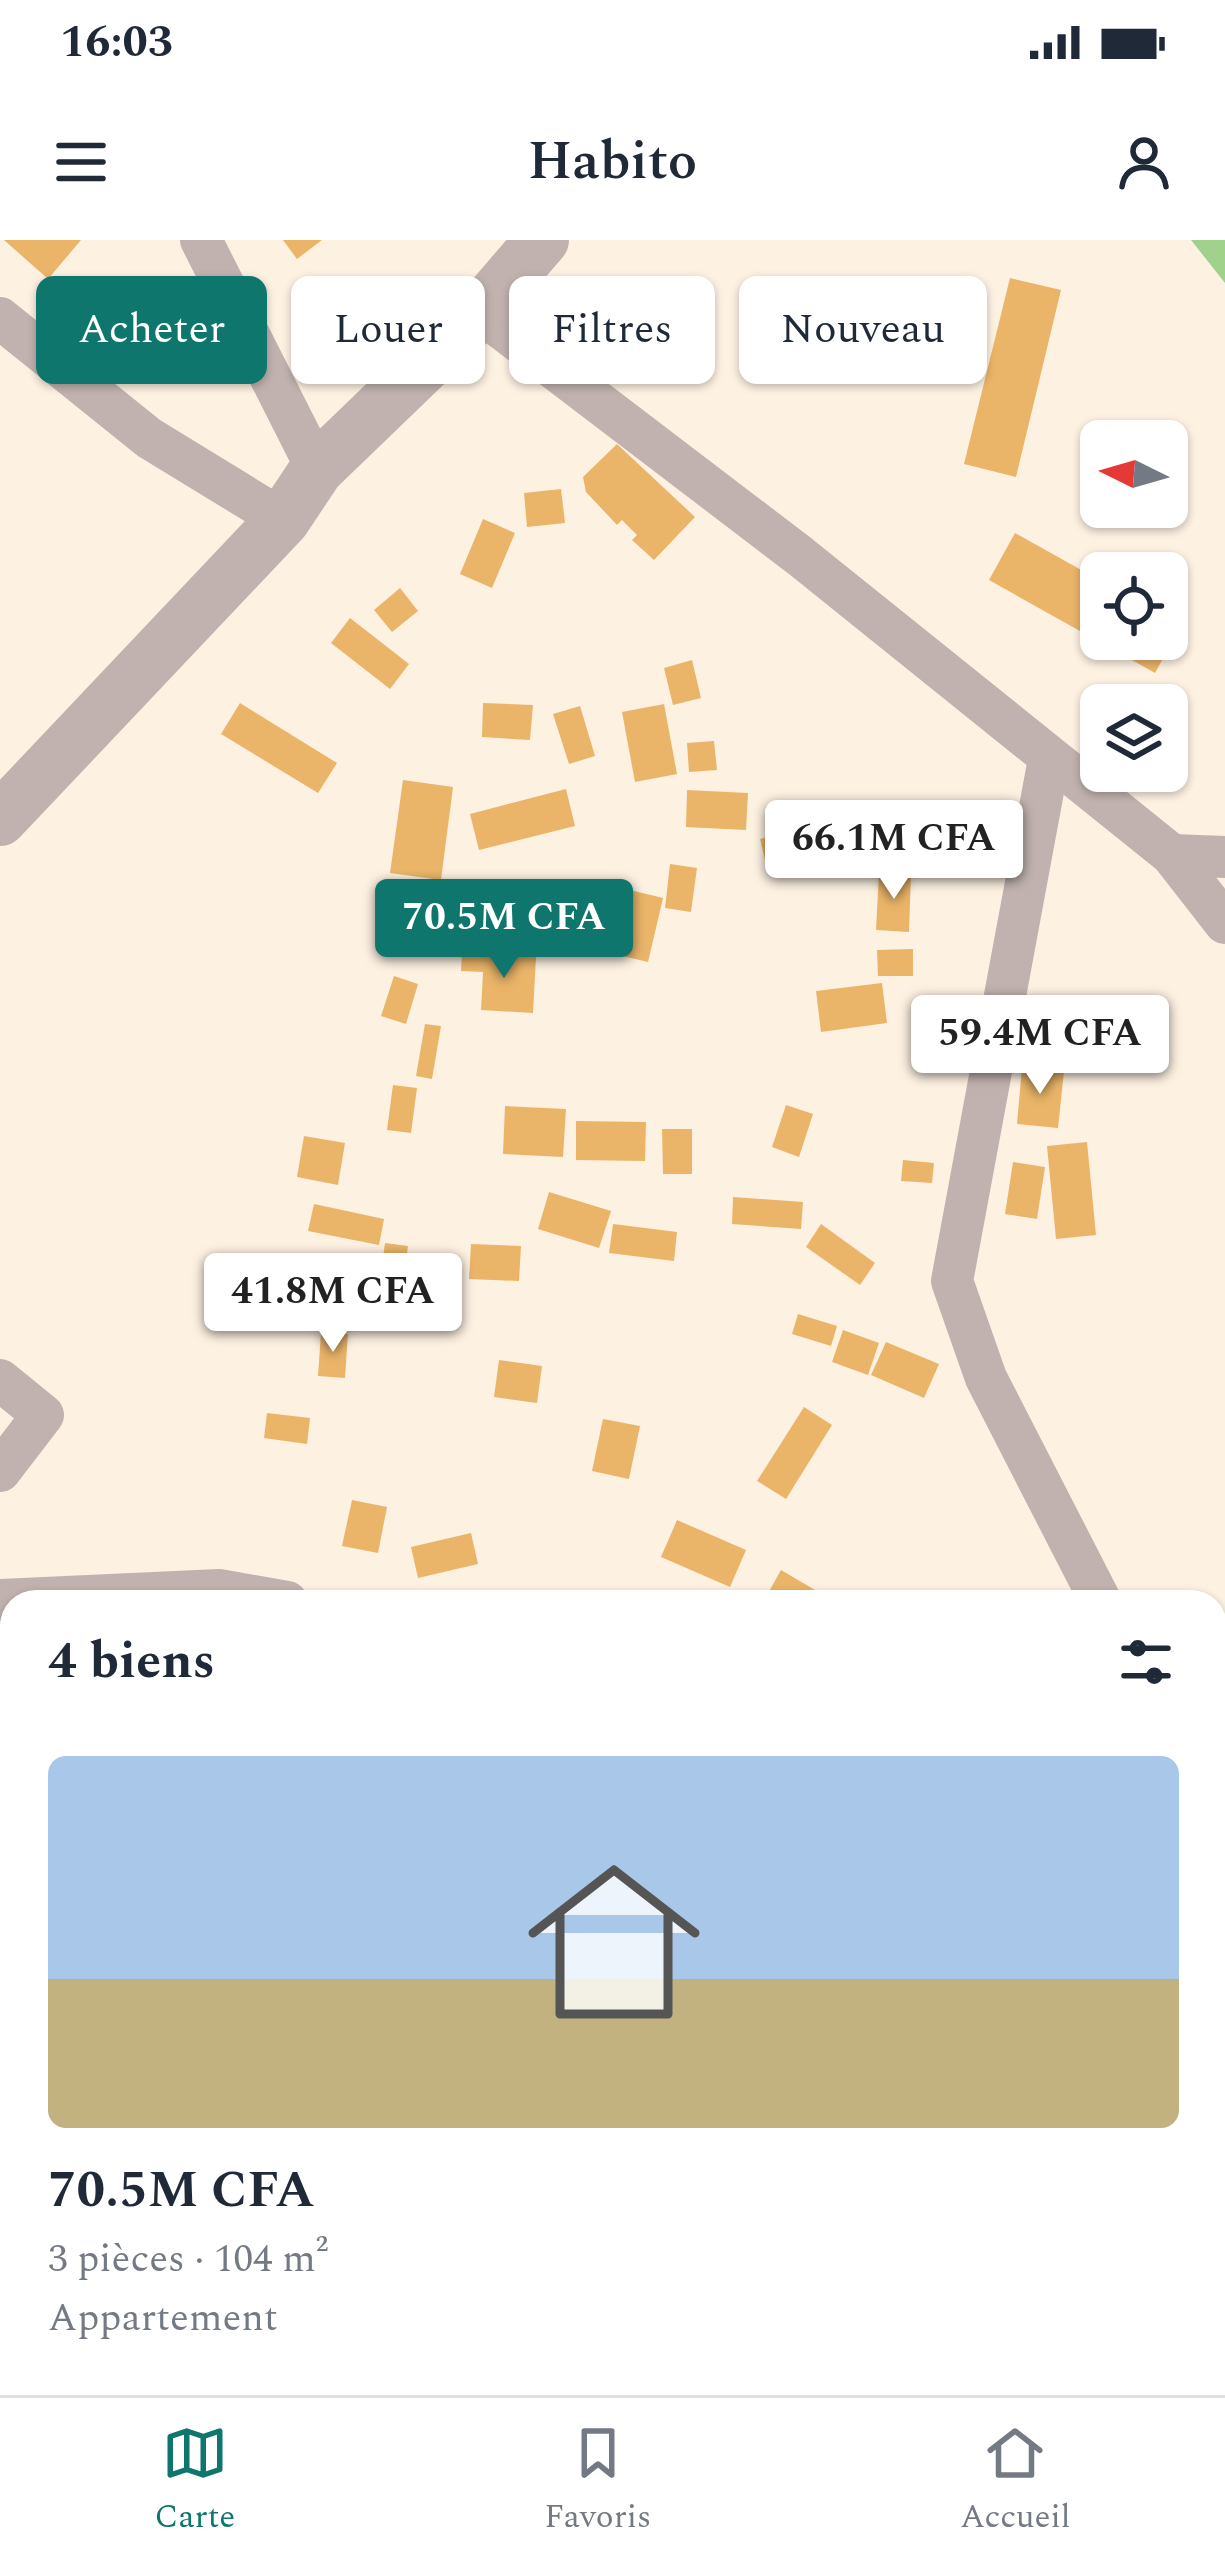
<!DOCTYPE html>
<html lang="fr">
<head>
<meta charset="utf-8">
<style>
	:root { --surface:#fff; --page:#f2f2f3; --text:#1f2937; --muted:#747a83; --line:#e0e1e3; --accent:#0f766e }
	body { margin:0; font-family:Spectral,serif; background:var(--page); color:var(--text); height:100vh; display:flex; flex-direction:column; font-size:45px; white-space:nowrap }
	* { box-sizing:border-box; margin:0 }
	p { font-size:39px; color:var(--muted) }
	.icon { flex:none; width:66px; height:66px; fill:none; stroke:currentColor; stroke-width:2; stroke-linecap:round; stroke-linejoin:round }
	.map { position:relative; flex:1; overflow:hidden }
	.sheet { position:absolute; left:0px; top:1350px; width:1227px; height:807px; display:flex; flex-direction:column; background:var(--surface); border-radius:36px 36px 0 0; box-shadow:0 3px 9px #0004 }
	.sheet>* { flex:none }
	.guide { position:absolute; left:36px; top:36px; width:1155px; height:108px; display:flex; gap:24px }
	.needle { width:78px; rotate:275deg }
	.tools { position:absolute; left:1080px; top:180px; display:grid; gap:24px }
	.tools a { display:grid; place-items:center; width:108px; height:108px; border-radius:18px; background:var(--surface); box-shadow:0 3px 9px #0004; font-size:60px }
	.price { position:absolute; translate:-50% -102px; padding:0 27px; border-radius:12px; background:#fff; color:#222; font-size:39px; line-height:78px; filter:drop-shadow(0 3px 6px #0008) }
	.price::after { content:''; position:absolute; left:50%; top:72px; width:36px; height:27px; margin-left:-18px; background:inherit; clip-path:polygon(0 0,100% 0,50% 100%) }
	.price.selected { background:var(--accent); color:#fff }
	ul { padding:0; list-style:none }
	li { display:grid; align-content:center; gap:24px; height:636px; padding:0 48px }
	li+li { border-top:3px solid var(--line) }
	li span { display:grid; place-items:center; height:372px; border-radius:18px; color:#555 }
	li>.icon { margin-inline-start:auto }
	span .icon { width:216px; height:216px; fill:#fffc; stroke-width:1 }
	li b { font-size:51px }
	h2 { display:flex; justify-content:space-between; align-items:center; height:144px; padding:0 48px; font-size:51px }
	.pill { padding:0 42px; border-radius:18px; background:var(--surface); box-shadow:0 3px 9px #0004; font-size:42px; line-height:108px }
	.pill.selected { background:var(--accent); color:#fff }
	.status { display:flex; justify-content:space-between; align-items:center; height:84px; padding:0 60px; background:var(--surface); direction:ltr }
	.status svg { height:33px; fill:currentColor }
	header { display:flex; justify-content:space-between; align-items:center; height:156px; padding:0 48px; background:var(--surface); font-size:54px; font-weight:600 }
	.tabs { display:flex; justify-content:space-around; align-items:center; height:168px; border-top:3px solid var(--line); background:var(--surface); font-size:33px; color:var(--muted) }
	.tabs a { display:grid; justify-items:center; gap:6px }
	.tabs .selected { color:var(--accent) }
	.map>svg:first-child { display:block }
	.green { fill:#a0d28b }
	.building { fill:#eab569 }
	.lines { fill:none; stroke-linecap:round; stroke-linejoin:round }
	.minor { stroke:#c1b2af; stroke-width:42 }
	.tertiary { stroke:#c1b2af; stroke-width:54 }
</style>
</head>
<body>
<div class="status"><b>16:03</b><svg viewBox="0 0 49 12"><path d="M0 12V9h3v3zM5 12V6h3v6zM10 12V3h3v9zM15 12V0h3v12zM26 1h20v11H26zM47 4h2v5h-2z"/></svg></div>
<header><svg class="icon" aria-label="menu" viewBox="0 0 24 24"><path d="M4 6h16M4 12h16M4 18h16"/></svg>Habito<svg class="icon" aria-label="person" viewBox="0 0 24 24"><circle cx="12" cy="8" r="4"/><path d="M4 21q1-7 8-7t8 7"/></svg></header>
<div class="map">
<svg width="1225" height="2155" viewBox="0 0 1225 2155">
	<rect width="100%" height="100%" fill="#fdf1e2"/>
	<!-- green -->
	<polygon class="green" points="1191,0 1225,0 1225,43"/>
	<!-- building -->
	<g class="building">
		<polygon points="4,0 81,0 48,39"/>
		<polygon points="283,0 322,0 297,19"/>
		<polygon points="1010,38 1061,50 1016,237 964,224"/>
		<polygon points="617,204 695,277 654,320 632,300 637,295 622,280 617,285 586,252 583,237"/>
		<polygon points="561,249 565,283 527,287 524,253"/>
		<polygon points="483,279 515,293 492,348 460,334"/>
		<polygon points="1015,293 1101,341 1101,399 1167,399 1167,378 1181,386 1155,433 989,340"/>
		<polygon points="400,348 418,371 392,392 374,370"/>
		<polygon points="350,378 409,424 390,449 331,403"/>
		<polygon points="692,420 701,458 673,465 664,428"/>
		<polygon points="240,463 337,523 318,553 221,494"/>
		<polygon points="483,463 533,465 530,500 482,497"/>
		<polygon points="664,464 677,534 635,542 622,472"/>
		<polygon points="580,466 595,516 569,524 553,474"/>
		<polygon points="714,501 717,530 689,532 687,503"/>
		<polygon points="403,540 453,547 441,640 390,633"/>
		<polygon points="566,549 575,586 479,610 470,574"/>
		<polygon points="687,550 748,553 746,590 686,587"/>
		<polygon points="795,591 802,620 767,628 760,599"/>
		<polygon points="670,624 697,628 691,672 665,668"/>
		<polygon points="879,633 911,634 909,692 876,690"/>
		<polygon points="630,650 663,658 648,722 614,714"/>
		<polygon points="913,709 913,736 878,736 877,710"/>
		<polygon points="462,713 536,717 533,773 481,770 483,732 461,731"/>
		<polygon points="394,736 418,744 406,784 381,776"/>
		<polygon points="882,743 887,783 821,792 816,751"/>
		<polygon points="425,784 441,786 432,839 416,836"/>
		<polygon points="1022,827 1064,831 1058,888 1017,884"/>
		<polygon points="393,845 417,848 411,893 387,890"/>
		<polygon points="786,865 813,874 799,917 772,907"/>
		<polygon points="505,866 566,869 563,917 503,914"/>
		<polygon points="576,881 646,882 645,921 576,920"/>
		<polygon points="662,889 692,889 692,934 663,934"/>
		<polygon points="304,896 345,903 338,945 297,937"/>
		<polygon points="1087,902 1096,995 1056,999 1047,906"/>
		<polygon points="903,920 934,923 932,943 901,941"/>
		<polygon points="1013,922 1045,927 1037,979 1005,974"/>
		<polygon points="549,952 611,971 599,1008 538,989"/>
		<polygon points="733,957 803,962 801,989 732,984"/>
		<polygon points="314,964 384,979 379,1005 308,991"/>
		<polygon points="613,984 677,992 674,1021 609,1013"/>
		<polygon points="821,984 875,1023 860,1045 806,1007"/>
		<polygon points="385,1003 408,1006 401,1058 378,1055"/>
		<polygon points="471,1004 521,1006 519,1041 469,1039"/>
		<polygon points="798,1074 837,1086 831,1106 792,1094"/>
		<polygon points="843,1090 879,1103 868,1135 832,1122"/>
		<polygon points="321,1093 348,1094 345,1138 318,1136"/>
		<polygon points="886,1102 939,1124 924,1158 871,1135"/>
		<polygon points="499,1120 542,1126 537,1163 494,1157"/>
		<polygon points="804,1167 832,1185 786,1259 757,1241"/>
		<polygon points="267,1173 310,1178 307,1204 264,1198"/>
		<polygon points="603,1179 640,1186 629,1239 592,1231"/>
		<polygon points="352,1260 387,1267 378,1313 342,1306"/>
		<polygon points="677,1280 746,1310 730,1347 661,1317"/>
		<polygon points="471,1293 478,1324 418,1338 411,1307"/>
		<polygon points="781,1330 827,1357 824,1362 763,1362"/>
		<polygon points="1221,1830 1225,1833 1225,1859 1215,1874 1215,1839"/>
		<polygon points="1225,1957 1225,2021 1215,2016 1215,1973"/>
		<polygon points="1225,2041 1225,2091 1215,2076 1215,2049"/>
		<polygon points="483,2145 565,2145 564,2155 482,2155"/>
	</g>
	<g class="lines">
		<!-- minor -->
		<g class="minor">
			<polyline points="201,0 317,229"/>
			<polyline points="480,72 800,316 1172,615 1225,683"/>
			<polyline points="0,78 149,198 283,280"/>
			<polyline points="1049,519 952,1041 986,1138 1101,1362"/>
			<polyline points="1172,615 1225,617"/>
			<polyline points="0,1140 43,1175 0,1231"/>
			<polyline points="0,1360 219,1350 287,1362"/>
			<polyline points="0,1961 12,1947"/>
			<polyline points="1215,2091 1225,2081"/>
			<polyline points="709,2155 711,2145"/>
			<polyline points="1066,2155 1067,2145"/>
			<polyline points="1150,2155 1160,2145"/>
		</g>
		<!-- tertiary -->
		<polyline class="tertiary" points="0,579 283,280 317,229 480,72 542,0"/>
	</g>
</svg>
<div class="tools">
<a><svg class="needle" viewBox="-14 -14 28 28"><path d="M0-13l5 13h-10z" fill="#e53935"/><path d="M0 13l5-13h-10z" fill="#747a83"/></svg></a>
<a><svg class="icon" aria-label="locate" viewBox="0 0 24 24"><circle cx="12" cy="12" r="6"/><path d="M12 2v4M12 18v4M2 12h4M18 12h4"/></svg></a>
<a><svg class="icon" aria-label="layers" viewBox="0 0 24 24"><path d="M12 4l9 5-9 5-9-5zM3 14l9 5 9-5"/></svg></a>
</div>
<b class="price" style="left:894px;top:662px">66.1M CFA</b>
<b class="price selected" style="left:504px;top:741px">70.5M CFA</b>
<b class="price" style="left:1040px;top:857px">59.4M CFA</b>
<b class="price" style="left:333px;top:1115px">41.8M CFA</b>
<div class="guide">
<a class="pill selected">Acheter</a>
<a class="pill">Louer</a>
<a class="pill">Filtres</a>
<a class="pill">Nouveau</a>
</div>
<section class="sheet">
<h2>4 biens<svg class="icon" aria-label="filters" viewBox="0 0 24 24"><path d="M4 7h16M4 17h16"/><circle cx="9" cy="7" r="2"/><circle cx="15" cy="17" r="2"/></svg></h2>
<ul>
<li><span style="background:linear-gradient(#a9c7e8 60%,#c2b280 0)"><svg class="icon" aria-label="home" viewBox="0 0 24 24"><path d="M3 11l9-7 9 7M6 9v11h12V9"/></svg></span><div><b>70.5M CFA</b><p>3 pièces · 104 m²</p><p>Appartement</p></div></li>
</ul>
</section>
</div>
<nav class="tabs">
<a class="selected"><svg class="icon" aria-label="map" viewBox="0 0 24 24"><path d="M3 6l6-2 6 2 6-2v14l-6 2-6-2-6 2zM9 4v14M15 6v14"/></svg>Carte</a>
<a><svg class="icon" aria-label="saved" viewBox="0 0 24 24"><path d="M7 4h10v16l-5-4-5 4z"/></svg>Favoris</a>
<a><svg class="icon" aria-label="home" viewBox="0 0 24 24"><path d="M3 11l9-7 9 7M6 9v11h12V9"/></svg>Accueil</a>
</nav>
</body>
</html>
